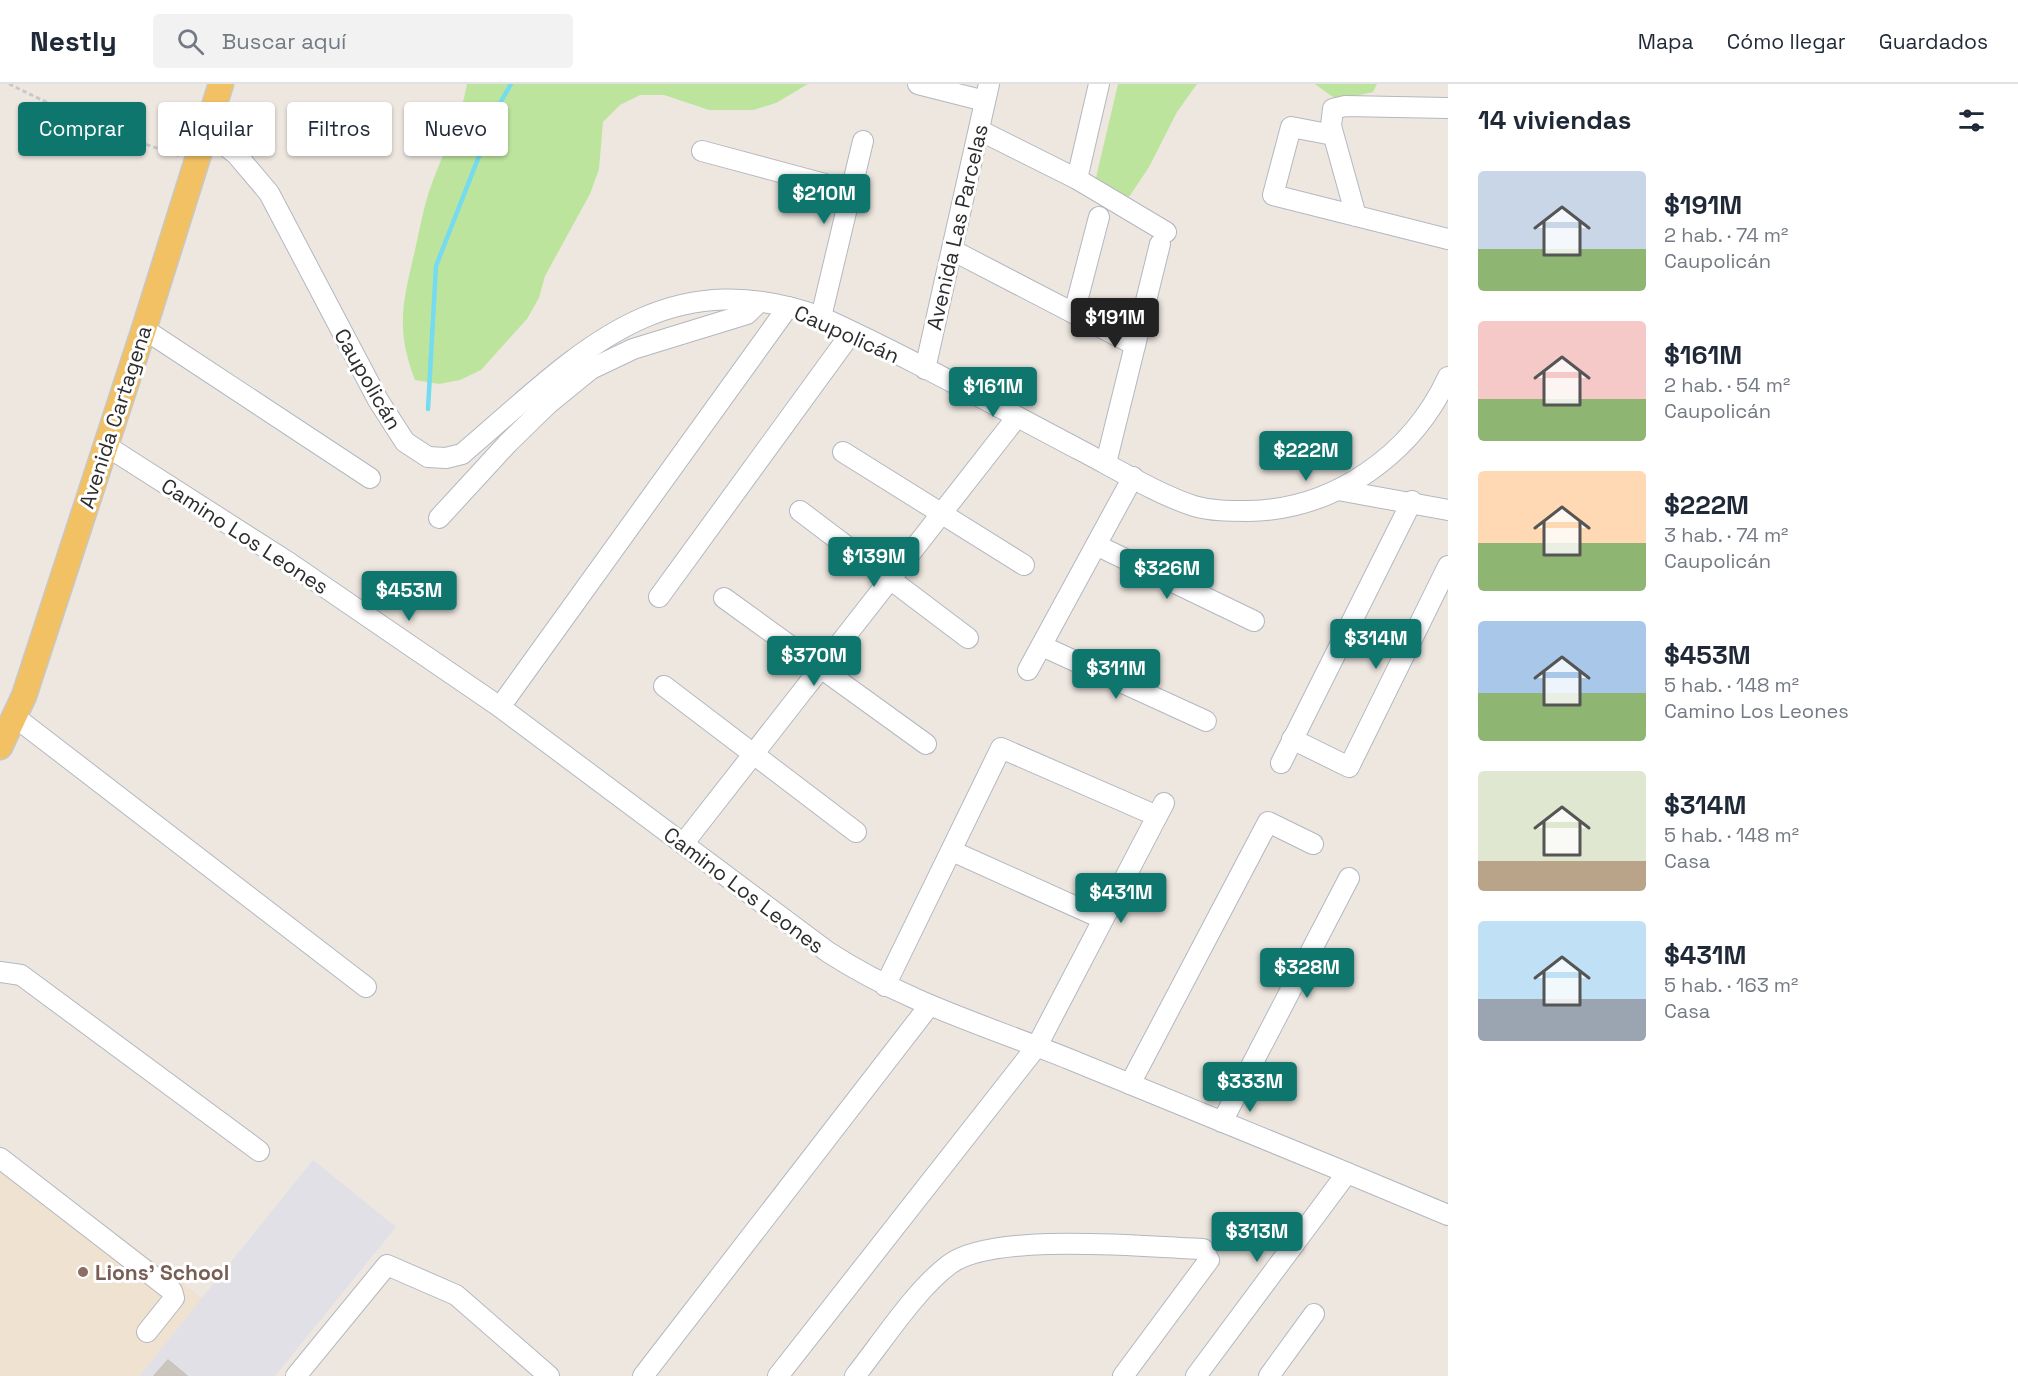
<!DOCTYPE html>
<html lang="es">
<head>
<meta charset="utf-8">
<style>
	:root { --surface:#fff; --page:#f2f2f3; --text:#1f2937; --muted:#747a83; --line:#e0e1e3; --accent:#0f766e }
	body { margin:0; font-family:"Space Grotesk",sans-serif; background:var(--page); color:var(--text); height:100vh; display:flex; flex-direction:column; font-size:22px; white-space:nowrap }
	* { box-sizing:border-box; margin:0 }
	p { font-size:20px; color:var(--muted) }
	.icon { flex:none; width:33px; height:33px; fill:none; stroke:currentColor; stroke-width:2; stroke-linecap:round; stroke-linejoin:round }
	.map { position:relative; flex:1; overflow:hidden }
	.panel { display:flex; flex-direction:column; background:var(--surface); width:570px }
	.panel>* { flex:none }
	.top-card { position:absolute; left:18px; top:18px; width:570px; height:54px; display:flex; gap:12px }
	.price { position:absolute; translate:-50% -51px; padding:0 14px; border-radius:6px; background:var(--accent); color:#fff; font-size:20px; line-height:39px; filter:drop-shadow(0 2px 3px #0008) }
	.price::after { content:''; position:absolute; left:50%; top:36px; width:18px; height:14px; margin-left:-9px; background:inherit; clip-path:polygon(0 0,100% 0,50% 100%) }
	.price.on { background:#222; color:#fff }
	ul { padding:0; list-style:none }
	li { display:flex; align-items:center; gap:18px; height:150px; padding:0 30px }
	li span { display:grid; place-items:center; flex:none; width:168px; height:120px; border-radius:6px; color:#555 }
	li>.icon { margin-inline-start:auto }
	span .icon { width:72px; height:72px; fill:#fffc; stroke-width:1 }
	li b { font-size:26px }
	h2 { display:flex; justify-content:space-between; align-items:center; height:72px; padding:0 30px; font-size:26px }
	.tag { padding:0 21px; border-radius:6px; background:var(--surface); box-shadow:0 2px 4px #0004; font-size:21px; line-height:54px }
	.tag.on { background:var(--accent); color:#fff }
	header { display:flex; align-items:center; gap:36px; box-sizing:border-box; height:84px; padding:0 30px; background:var(--surface); border-bottom:2px solid var(--line) }
	header strong { font-size:28px }
	nav { display:flex; gap:33px; margin-inline-start:auto; font-size:21px }
	.search { width:420px; height:54px; background:var(--page); display:flex; align-items:center; gap:15px; box-sizing:border-box; padding:0 21px; border-radius:6px; color:var(--muted); font-size:22px }
	main { display:flex; flex:1; min-height:0 }
	.map>svg:first-child { display:block }
	.industrial { fill:#e1e0e7 }
	.education { fill:#efe2d0 }
	.green { fill:#bde49d }
	.lines { fill:none; stroke-linecap:round; stroke-linejoin:round }
	.stream { stroke:#75dbef; stroke-width:4.5 }
	.building { fill:#cac5be; stroke:#cac2b9; stroke-width:1.5 }
	.minor-casing { stroke:#b3b7c0; stroke-width:22 }
	.major-casing { stroke:#c8c8c8; stroke-width:27 }
	.path { stroke:#c8c8c8; stroke-width:3; stroke-dasharray:4.5 3; stroke-linecap:butt }
	.minor { stroke:#fff; stroke-width:20 }
	.major { stroke:#f1c163; stroke-width:24 }
	.education-dot { fill:#8d6e63; stroke:#fff; stroke-width:2 }
	.labels { text-anchor:middle; dominant-baseline:central; stroke-width:6; stroke-linejoin:round; paint-order:stroke }
	.street-label { font-size:21px; fill:#2d2d2d; stroke:#fff }
	.education-label { font-size:21px; font-weight:bold; fill:#785e54; stroke:#fff; text-anchor:start }
</style>
</head>
<body>
<header>
<strong>Nestly</strong>
<div class="search"><svg class="icon" aria-label="search" viewBox="0 0 24 24"><circle cx="10" cy="10" r="6"/><path d="M15 15l6 6"/></svg>Buscar aquí</div>
<nav><a>Mapa</a><a>Cómo llegar</a><a>Guardados</a></nav>
</header>
<main>
<div class="map">
<svg width="1448" height="1292" viewBox="0 0 1448 1292">
	<rect width="100%" height="100%" fill="#eee7e0"/>
	<!-- industrial -->
	<polygon class="industrial" points="313,1076 396,1143 275,1292 139,1292"/>
	<!-- education -->
	<polygon class="education" points="0,1062 202,1214 139,1292 0,1292"/>
	<!-- green -->
	<g class="green">
		<path d="M 467,0 L 808,0 L 776,19 L 753,26 L 709,26 L 664,11 L 640,11 L 620,21 L 603,38 L 599,85 L 590,110 L 545,192 L 539,214 L 527,235 L 481,286 L 460,296 L 439,300 L 415,296 C 395,244 403,218 415,166 C 420,144 424,120 432,99 C 444,66 461,35 467,0 Z"/>
		<polygon points="1118,0 1197,0 1177,28 1149,83 1129,113 1095,98"/>
		<polygon points="1315,0 1377,0 1373,8 1337,16"/>
	</g>
	<g class="lines">
		<!-- stream -->
		<polyline class="stream" points="428,325 436,182 499,21 511,0"/>
	</g>
	<!-- building -->
	<polygon class="building" points="168,1276 187,1292 154,1292"/>
	<g class="lines">
		<defs>
			<g id="minor">
				<polyline points="918,0 985,17"/>
				<polyline points="979,46 1077,95 1166,148"/>
				<path d="M 206,47 L 236,70 L 269,109 L 378,316 L 405,358 L 428,373 L 446,374 L 462,370 C 574,275 659,174 821,233 C 909,273 994,321 1080,366 C 1113,383 1159,411 1194,422 C 1211,427 1230,427 1248,427 C 1334,426 1412,371 1448,293"/>
				<polyline points="1333,51 1291,43 1273,111 1448,155"/>
				<polyline points="702,67 851,107"/>
				<polyline points="1077,95 1099,0"/>
				<polyline points="1356,132 1331,42 1333,25 1345,22 1448,24"/>
				<polyline points="952,166 1135,261"/>
				<polyline points="1074,229 1099,133"/>
				<polyline points="821,233 863,57"/>
				<polyline points="144,245 370,394"/>
				<polyline points="925,285 989,0"/>
				<path d="M 105,361 L 288,478 L 500,623 L 828,868 C 905,918 984,941 1069,975 C 1195,1026 1322,1078 1448,1131"/>
				<polyline points="843,368 1024,481"/>
				<polyline points="1106,379 1160,160"/>
				<polyline points="1338,406 1448,426"/>
				<polyline points="800,427 968,554"/>
				<polyline points="439,434 507,360 548,320 591,285 633,265 747,230 759,218"/>
				<polyline points="1096,461 1254,537"/>
				<polyline points="659,513 852,248"/>
				<polyline points="724,514 926,660"/>
				<polyline points="1042,562 1206,637"/>
				<polyline points="1028,586 1133,393"/>
				<polyline points="664,602 856,748"/>
				<polyline points="500,623 788,223"/>
				<polyline points="15,633 366,903"/>
				<polyline points="1292,655 1349,683 1448,482"/>
				<polyline points="1281,679 1412,417"/>
				<polyline points="683,760 1017,333"/>
				<polyline points="952,767 1103,835"/>
				<polyline points="0,888 21,891 259,1067"/>
				<polyline points="885,902 1001,664 1157,732"/>
				<polyline points="1130,1000 1268,738 1313,760"/>
				<polyline points="1222,1038 1349,794"/>
				<polyline points="0,1074 172,1207 174,1214 171,1218 147,1248"/>
				<polyline points="296,1292 387,1181 456,1211 549,1292"/>
				<polyline points="643,1292 929,922"/>
				<polyline points="778,1292 1037,962 1164,719"/>
				<path d="M 855,1292 C 882,1258 916,1205 950,1180 C 995,1148 1145,1163 1203,1165 L 1209,1176 L 1123,1292"/>
				<polyline points="1196,1292 1347,1089"/>
				<polyline points="1269,1292 1314,1230"/>
			</g>
			<polyline id="major" points="0,663 24,612 144,245 221,0"/>
		</defs>
		<!-- minor casing -->
		<use href="#minor" class="minor-casing"/>
		<!-- major casing -->
		<use href="#major" class="major-casing"/>
		<!-- path -->
		<polyline class="path" points="9,0 104,46 180,72"/>
		<!-- minor -->
		<use href="#minor" class="minor"/>
		<!-- major -->
		<use href="#major" class="major"/>
	</g>
	<!-- markers -->
	<circle class="education-dot" cx="83" cy="1188" r="6"/>
	<g class="labels">
		<!-- street labels -->
		<g class="street-label">
			<text transform="translate(957 143) rotate(-77)">Avenida Las Parcelas</text>
			<text transform="translate(847 250) rotate(24)">Caupolicán</text>
			<text transform="translate(368 295) rotate(60)">Caupolicán</text>
			<text transform="translate(115 333) rotate(-72)">Avenida Cartagena</text>
			<text transform="translate(245 452) rotate(33)">Camino Los Leones</text>
			<text transform="translate(744 806) rotate(37)">Camino Los Leones</text>
		</g>
		<!-- education labels -->
		<g class="education-label">
			<text x="95" y="1188">Lions' School</text>
		</g>
	</g>
</svg>
<b class="price" style="left:824px;top:141px">$210M</b>
<b class="price on" style="left:1115px;top:265px">$191M</b>
<b class="price" style="left:993px;top:334px">$161M</b>
<b class="price" style="left:1306px;top:398px">$222M</b>
<b class="price" style="left:874px;top:504px">$139M</b>
<b class="price" style="left:1167px;top:516px">$326M</b>
<b class="price" style="left:409px;top:538px">$453M</b>
<b class="price" style="left:1376px;top:586px">$314M</b>
<b class="price" style="left:814px;top:603px">$370M</b>
<b class="price" style="left:1116px;top:616px">$311M</b>
<b class="price" style="left:1121px;top:840px">$431M</b>
<b class="price" style="left:1307px;top:915px">$328M</b>
<b class="price" style="left:1250px;top:1029px">$333M</b>
<b class="price" style="left:1257px;top:1179px">$313M</b>
<div class="top-card">
<a class="tag on">Comprar</a>
<a class="tag">Alquilar</a>
<a class="tag">Filtros</a>
<a class="tag">Nuevo</a>
</div>
</div>
<section class="panel">
<h2>14 viviendas<svg class="icon" aria-label="filters" viewBox="0 0 24 24"><path d="M4 7h16M4 17h16"/><circle cx="9" cy="7" r="2"/><circle cx="15" cy="17" r="2"/></svg></h2>
<ul>
<li><span style="background:linear-gradient(#c9d6e8 65%,#8fb573 0)"><svg class="icon" aria-label="home" viewBox="0 0 24 24"><path d="M3 11l9-7 9 7M6 9v11h12V9"/></svg></span><div><b>$191M</b><p>2 hab. · 74 m²</p><p>Caupolicán</p></div></li>
<li><span style="background:linear-gradient(#f6c9c9 65%,#8fb573 0)"><svg class="icon" aria-label="home" viewBox="0 0 24 24"><path d="M3 11l9-7 9 7M6 9v11h12V9"/></svg></span><div><b>$161M</b><p>2 hab. · 54 m²</p><p>Caupolicán</p></div></li>
<li><span style="background:linear-gradient(#ffd9b3 60%,#8fb573 0)"><svg class="icon" aria-label="home" viewBox="0 0 24 24"><path d="M3 11l9-7 9 7M6 9v11h12V9"/></svg></span><div><b>$222M</b><p>3 hab. · 74 m²</p><p>Caupolicán</p></div></li>
<li><span style="background:linear-gradient(#a9c7e8 60%,#8fb573 0)"><svg class="icon" aria-label="home" viewBox="0 0 24 24"><path d="M3 11l9-7 9 7M6 9v11h12V9"/></svg></span><div><b>$453M</b><p>5 hab. · 148 m²</p><p>Camino Los Leones</p></div></li>
<li><span style="background:linear-gradient(#dfe7d0 75%,#b9a48a 0)"><svg class="icon" aria-label="home" viewBox="0 0 24 24"><path d="M3 11l9-7 9 7M6 9v11h12V9"/></svg></span><div><b>$314M</b><p>5 hab. · 148 m²</p><p>Casa</p></div></li>
<li><span style="background:linear-gradient(#bfe0f5 65%,#9aa5b1 0)"><svg class="icon" aria-label="home" viewBox="0 0 24 24"><path d="M3 11l9-7 9 7M6 9v11h12V9"/></svg></span><div><b>$431M</b><p>5 hab. · 163 m²</p><p>Casa</p></div></li>
</ul>
</section>
</main>
</body>
</html>
